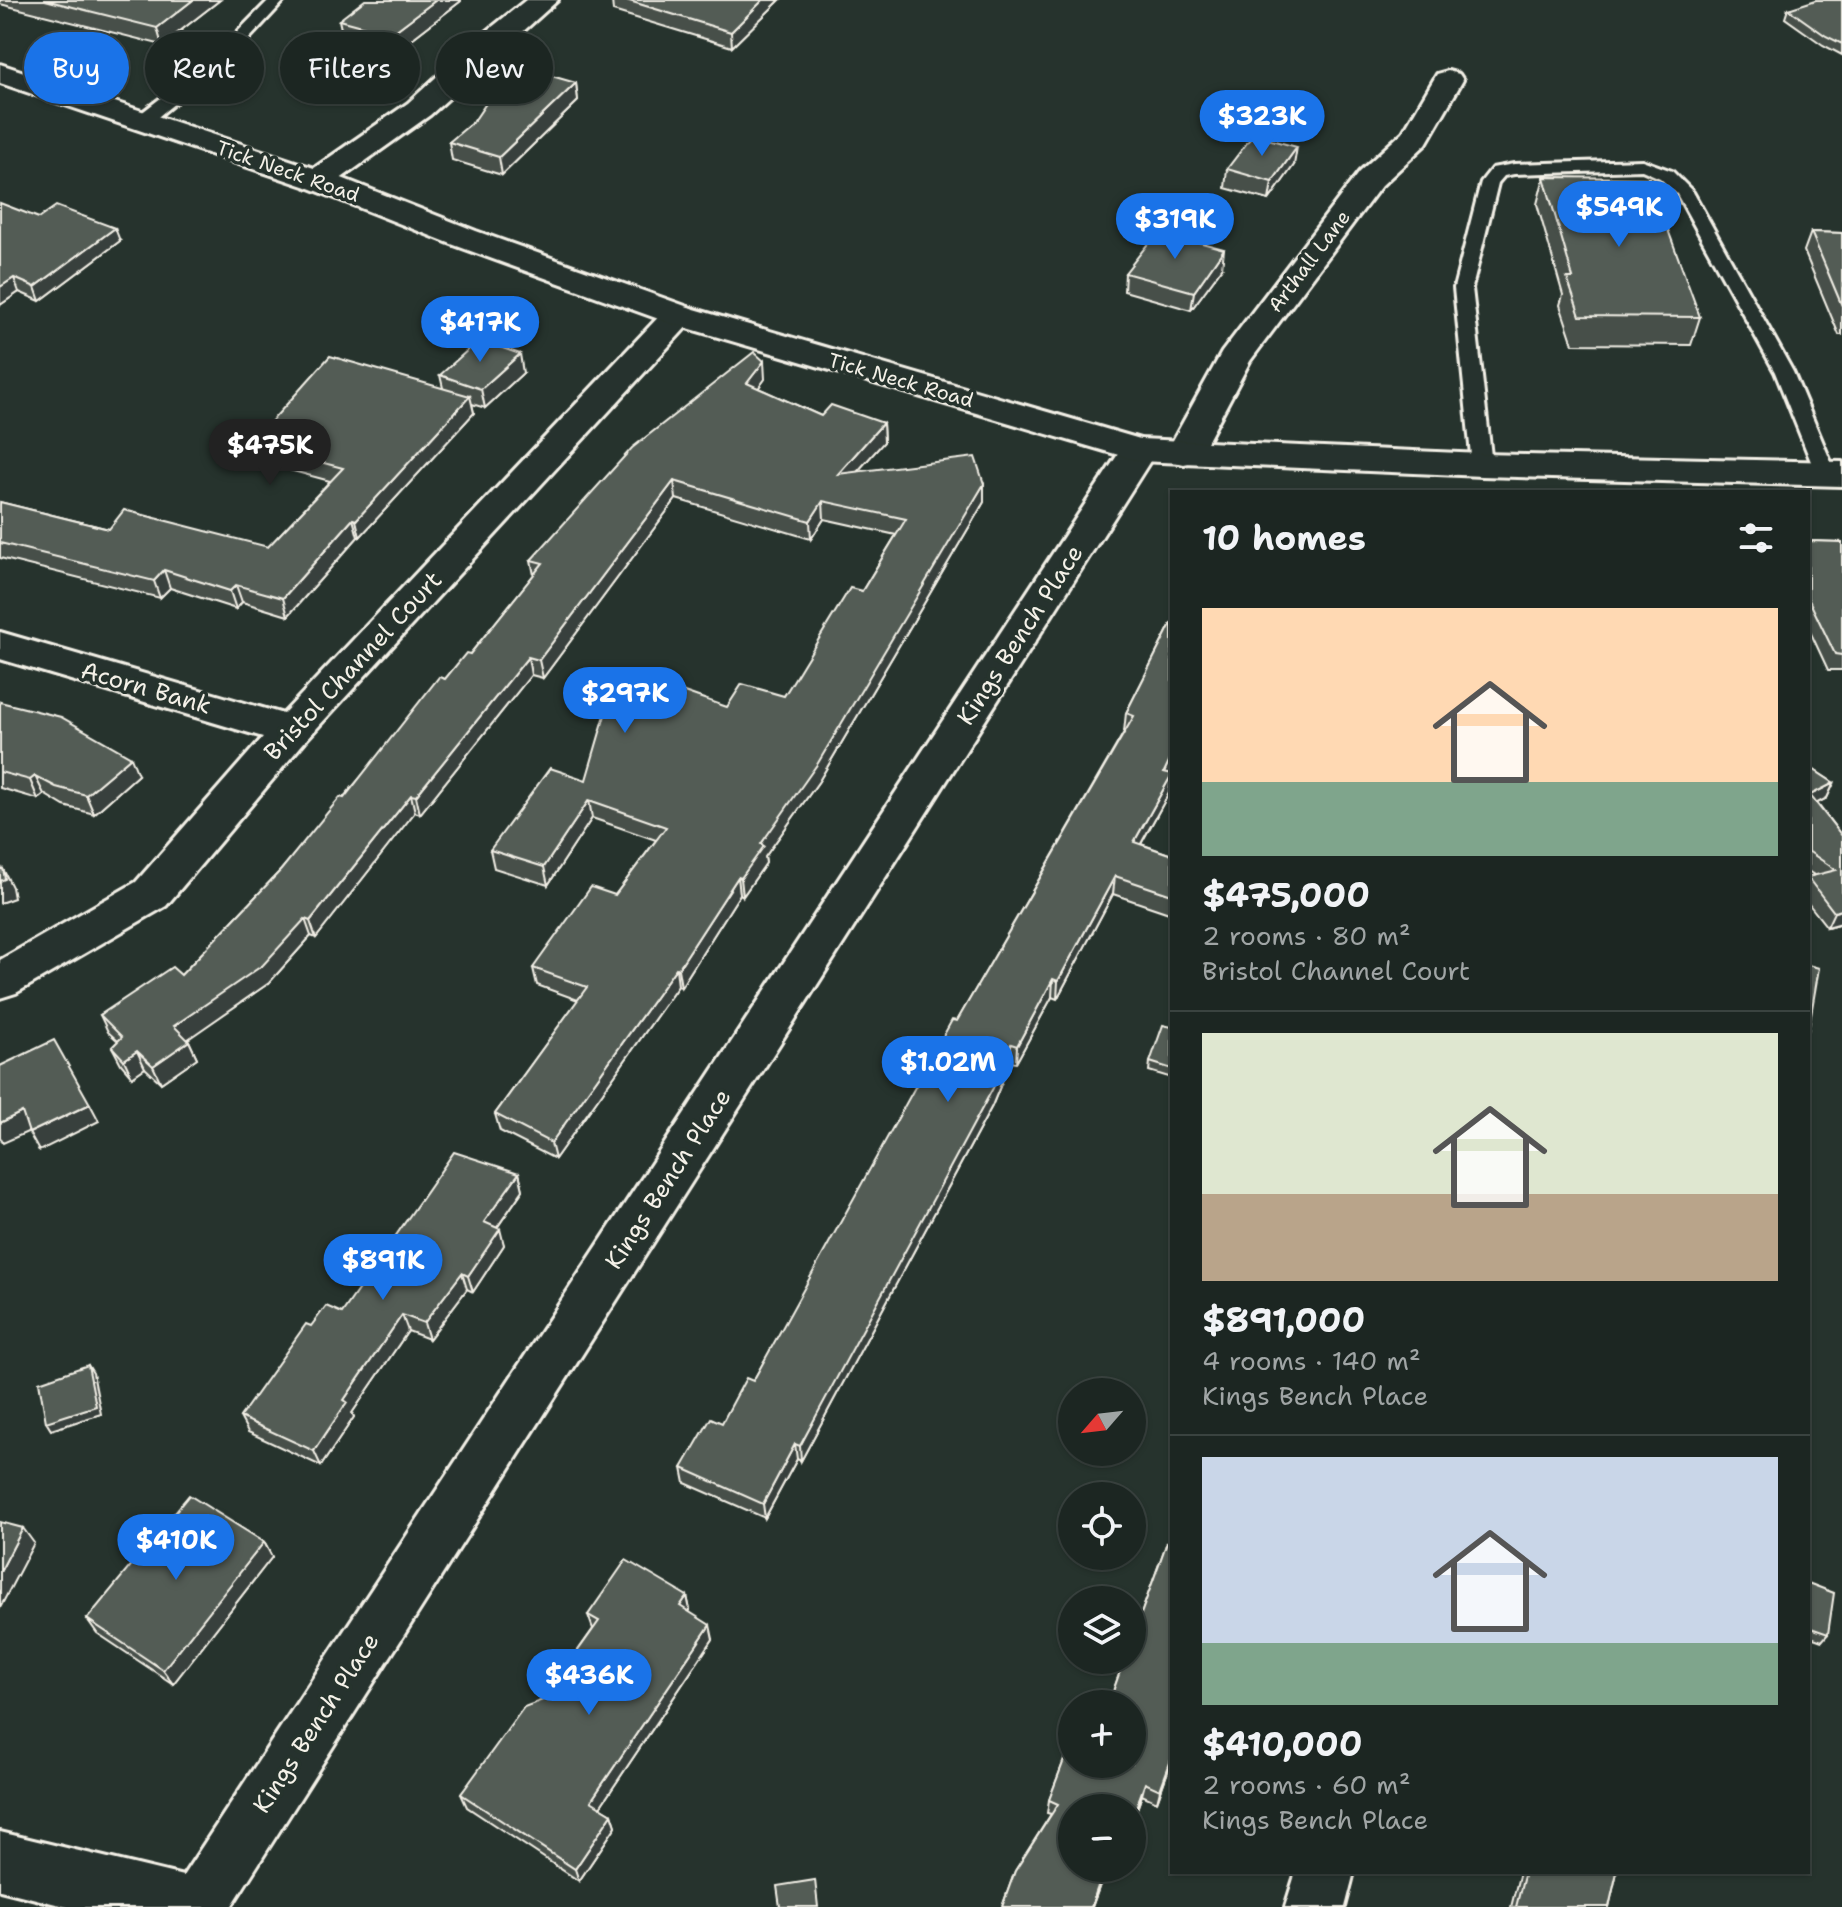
<!DOCTYPE html>
<html lang="en">
<head>
<meta charset="utf-8">
<style>
	:root { --surface:#1c2622; --page:#252e2a; --text:#f1f3f6; --muted:#a0a5a5; --line:#3a4340; --accent:#1a73e8 }
	body { margin:0; font-family:"Shantell Sans",sans-serif; background:var(--page); color:var(--text); height:100vh; display:flex; flex-direction:column; font-size:30px; white-space:nowrap }
	* { box-sizing:border-box; margin:0 }
	p { font-size:26px; color:var(--muted) }
	.icon { flex:none; width:44px; height:44px; fill:none; stroke:currentColor; stroke-width:2; stroke-linecap:round; stroke-linejoin:round }
	.map { position:relative; flex:1; overflow:hidden }
	.sheet { position:absolute; left:1170px; top:490px; width:640px; height:1384px; display:flex; flex-direction:column; background:var(--surface); border-radius:0px; box-shadow:0 2px 6px #0004,0 0 0 2px var(--line) }
	.sheet>* { flex:none }
	.guide { position:absolute; left:24px; top:32px; width:760px; height:72px; display:flex; gap:16px }
	.needle { width:52px; rotate:242deg }
	.buttons { position:absolute; left:1058px; top:1378px; display:grid; gap:16px }
	.buttons a { display:grid; place-items:center; width:88px; height:88px; border-radius:50%; background:var(--surface); box-shadow:0 2px 6px #0004,0 0 0 2px var(--line); font-size:40px }
	.price { position:absolute; translate:-50% -68px; padding:0 18px; border-radius:28px; background:var(--accent); color:#fff; font-size:26px; line-height:52px; filter:drop-shadow(0 2px 4px #0008) }
	.price::after { content:''; position:absolute; left:50%; top:48px; width:24px; height:18px; margin-left:-12px; background:inherit; clip-path:polygon(0 0,100% 0,50% 100%) }
	.price.current { background:#222; color:#fff }
	ul { padding:0; list-style:none }
	li { display:grid; align-content:center; gap:16px; height:424px; padding:0 32px }
	li+li { border-top:2px solid var(--line) }
	li span { display:grid; place-items:center; height:248px; border-radius:0px; color:#555 }
	li>.icon { margin-inline-start:auto }
	span .icon { width:144px; height:144px; fill:#fffc; stroke-width:1 }
	li b { font-size:34px }
	h2 { display:flex; justify-content:space-between; align-items:center; height:96px; padding:0 32px; font-size:34px }
	.chip { padding:0 28px; border-radius:36px; background:var(--surface); box-shadow:0 2px 6px #0004,0 0 0 2px var(--line); font-size:28px; line-height:72px }
	.chip.current { background:var(--accent); color:#fff }
	.map>svg:first-child { display:block }
	.lines { fill:none; stroke-linecap:round; stroke-linejoin:round }
	.lane-casing { stroke:#f4f1e8; stroke-width:6 }
	.street-casing { stroke:#f4f1e8; stroke-width:6 }
	.secondary-casing { stroke:#f4f1e8; stroke-width:6 }
	.lane { fill:#26332d; fill-rule:evenodd }
	.street { fill:#26332d; fill-rule:evenodd }
	.secondary { fill:#26332d; fill-rule:evenodd }
	.wall { fill:#474f49; stroke:#f4f1e8; stroke-width:2 }
	.shaded-wall { fill:#39403c; stroke:#f4f1e8; stroke-width:2 }
	.building { fill:#525c55; stroke:#f4f1e8; stroke-width:2 }
	.labels { text-anchor:middle; dominant-baseline:central; stroke-width:7; stroke-linejoin:round; paint-order:stroke }
	.far-street-label { font-size:20px; fill:#f4f1e8; stroke:#26332d }
	.street-label { font-size:24px; fill:#f4f1e8; stroke:#26332d }
</style>
</head>
<body>
<div class="map">
<svg width="1842" height="1907" viewBox="0 0 1842 1907">
	<rect width="100%" height="100%" fill="#26332d"/>
	<filter id="ink" filterUnits="userSpaceOnUse"><feTurbulence type="fractalNoise" baseFrequency=".0125" numOctaves="2"/><feDisplacementMap in="SourceGraphic" scale="16" xChannelSelector="R" yChannelSelector="G"/><feConvolveMatrix kernelMatrix="1 2 1 2 8 2 1 2 1" color-interpolation-filters="sRGB"/></filter>
	<g filter="url(#ink)">
		<g class="lines">
			<defs>
				<g id="lane">
					<polygon points="269,0 285,0 236,53 148,125 136,125 134,121 136,117 208,62"/>
					<polygon points="1642,160 1672,171 1693,192 1793,372 1836,474 1833,478 1819,478 1816,474 1775,372 1677,194 1660,178 1642,170 1514,174 1504,176 1498,183 1472,288 1492,465 1482,471 1472,465 1454,288 1481,182 1492,168 1514,164"/>
				</g>
				<g id="street">
					<polygon points="526,0 558,0 430,115 329,187 318,189 307,187 302,180 307,173 408,103 481,36"/>
					<polygon points="1448,71 1459,74 1463,80 1426,144 1381,186 1250,361 1197,461 1184,464 1171,461 1166,453 1222,352 1359,172 1403,132 1437,74"/>
					<polygon points="679,305 691,308 696,315 691,322 305,741 166,906 16,993 0,998 0,960 136,882 263,737 0,659 0,632 283,714 667,308"/>
					<polygon points="1139,439 1152,442 1157,450 231,1907 68,1907 0,1890 0,1832 183,1876 1126,442"/>
					<polygon points="1296,1872 1354,1872 1345,1907 1285,1907"/>
				</g>
				<polygon id="secondary" points="0,64 329,173 476,231 691,308 1140,439 1482,454 1842,462 1842,486 1482,476 1139,461 667,322 454,245 307,187 0,83"/>
			</defs>
			<!-- lane casing -->
			<use href="#lane" class="lane-casing"/>
			<!-- street casing -->
			<use href="#street" class="street-casing"/>
			<!-- secondary casing -->
			<use href="#secondary" class="secondary-casing"/>
			<!-- lane -->
			<use href="#lane" class="lane"/>
			<!-- street -->
			<use href="#street" class="street"/>
			<!-- secondary -->
			<use href="#secondary" class="secondary"/>
		</g>
		<!-- wall -->
		<g class="wall">
			<polygon points="0,0 220,0 162,45 0,4"/>
			<polygon points="612,0 780,0 732,47 613,11"/>
			<polygon points="1842,0 1842,55 1823,45 1785,18 1788,9"/>
			<polygon points="461,1 395,52 343,38 339,20"/>
			<polygon points="576,83 578,101 502,175 452,160 449,142"/>
			<polygon points="1294,165 1269,200 1225,188 1227,169"/>
			<polygon points="1544,177 1700,317 1691,345 1573,344 1560,305 1563,295 1537,204"/>
			<polygon points="39,218 120,241 40,301 19,292 0,305"/>
			<polygon points="1811,232 1842,233 1842,335 1839,335 1804,251"/>
			<polygon points="1222,268 1191,310 1124,291 1125,273"/>
			<polygon points="523,373 485,408 472,404 474,413 360,537 358,537 288,616 242,602 236,609 170,588 160,598 0,558 0,502 109,529 268,547 330,481 256,461 251,444 443,388 440,375"/>
			<polygon points="765,379 758,388 821,416 883,423 884,442 857,472 984,484 984,502 819,781 765,857 766,863 743,896 740,894 681,987 678,986 555,1159 500,1131 495,1114 578,1000 537,985 533,968 615,895 656,840 592,818 548,885 494,868 490,850 586,780 727,707 784,696 862,591 896,535 824,519 811,539 676,499 543,678 531,675 420,814 415,812 316,938 311,936 269,983 187,1039 189,1041 197,1058 161,1083 145,1068 132,1077 121,1064 112,1047 118,1041 108,1032 100,1015 181,975 281,870 445,679 470,654 534,575 531,560"/>
			<polygon points="1808,541 1842,542 1842,670 1828,670 1808,627"/>
			<polygon points="1172,622 1172,769 1170,774 1169,793 1141,844 1172,855 1172,914 1113,894 1057,999 1052,997 1016,1063 1010,1062 992,1106 801,1461 797,1459 765,1518 685,1483 682,1468 722,1423 753,1381 957,1021 1124,732 1126,713"/>
			<polygon points="0,702 138,775 94,814 64,806 44,794 38,799 0,788"/>
			<polygon points="1808,766 1834,783 1827,798 1817,803 1842,836 1842,923 1827,927 1808,903 1808,877 1814,875 1808,871"/>
			<polygon points="1172,1027 1172,1078 1149,1071 1150,1062"/>
			<polygon points="519,1173 523,1190 497,1228 504,1245 473,1292 467,1289 429,1339 408,1331 352,1413 354,1417 321,1466 248,1432 240,1417 311,1326 342,1313"/>
			<polygon points="264,1542 272,1557 173,1684 97,1633 87,1619"/>
			<polygon points="1167,1542 1172,1544 1172,1760 1157,1802 1142,1795 1132,1823 1132,1808 1072,1808 1072,1868 1106,1868 1092,1907 1002,1907 1015,1871 1051,1814 1047,1813 1049,1800 1072,1739 1072,1764 1132,1764 1132,1704 1085,1704 1089,1694 1109,1703 1124,1660 1132,1660 1132,1639"/>
			<polygon points="1808,1583 1828,1634 1822,1641 1808,1636"/>
			<polygon points="687,1596 690,1610 689,1612 713,1639 600,1807 612,1814 616,1826 579,1881 467,1807 461,1794 543,1700 593,1629 588,1615"/>
			<polygon points="1520,1872 1617,1872 1609,1907 1511,1907"/>
		</g>
		<!-- shaded-wall -->
		<g class="shaded-wall">
			<polygon points="193,0 220,0 162,45 157,28"/>
			<polygon points="436,0 461,0 461,1 395,52 391,34"/>
			<polygon points="763,0 780,0 732,47 731,32"/>
			<polygon points="576,83 578,101 502,175 499,157"/>
			<polygon points="1297,147 1294,165 1269,200 1272,182"/>
			<polygon points="115,228 120,241 40,301 35,287"/>
			<polygon points="1224,249 1222,268 1191,310 1194,292"/>
			<polygon points="14,278 19,292 0,305 0,287"/>
			<polygon points="520,354 523,373 485,408 481,389"/>
			<polygon points="764,361 765,379 749,401 747,383"/>
			<polygon points="470,396 474,413 360,537 356,520"/>
			<polygon points="883,423 884,442 839,492 838,474"/>
			<polygon points="674,481 676,499 543,678 539,660"/>
			<polygon points="984,484 984,502 819,781 765,857 766,863 743,896 741,878 761,844"/>
			<polygon points="823,501 824,519 811,539 810,521"/>
			<polygon points="353,519 358,537 288,616 283,598"/>
			<polygon points="164,570 170,588 160,598 154,581"/>
			<polygon points="236,585 242,602 236,609 230,591"/>
			<polygon points="528,657 531,675 420,814 416,796"/>
			<polygon points="1172,755 1172,769 1162,790 1164,772"/>
			<polygon points="131,757 138,775 94,814 86,795"/>
			<polygon points="1172,774 1169,793 1132,860 1134,842"/>
			<polygon points="35,776 44,794 38,799 30,780"/>
			<polygon points="1834,783 1827,798 1808,808 1810,795"/>
			<polygon points="411,795 415,812 316,938 310,921"/>
			<polygon points="589,800 592,818 548,885 544,867"/>
			<polygon points="3,869 12,887 14,898 0,903 0,881"/>
			<polygon points="1115,876 1113,894 1057,999 1058,981"/>
			<polygon points="738,877 740,894 681,987 678,969"/>
			<polygon points="1842,910 1842,923 1827,927 1834,912"/>
			<polygon points="305,919 311,936 269,983 181,1044 174,1026"/>
			<polygon points="676,968 678,986 555,1159 551,1143"/>
			<polygon points="1053,979 1052,997 1016,1063 1017,1046"/>
			<polygon points="189,1041 197,1058 161,1083 153,1066"/>
			<polygon points="1011,1044 1010,1062 992,1106 801,1461 800,1446"/>
			<polygon points="137,1051 145,1068 132,1077 124,1060"/>
			<polygon points="90,1104 99,1121 39,1151 29,1133"/>
			<polygon points="22,1112 32,1130 3,1143 0,1137 0,1123"/>
			<polygon points="519,1173 523,1190 489,1239 484,1222"/>
			<polygon points="500,1229 504,1245 473,1292 468,1276"/>
			<polygon points="462,1273 467,1289 429,1339 424,1323"/>
			<polygon points="402,1315 408,1331 352,1413 354,1417 321,1466 314,1451 344,1400"/>
			<polygon points="88,1365 93,1373 101,1414 51,1430 46,1422"/>
			<polygon points="795,1444 797,1459 765,1518 763,1504"/>
			<polygon points="23,1528 34,1543 0,1608 0,1572"/>
			<polygon points="264,1542 272,1557 173,1684 163,1670"/>
			<polygon points="687,1596 690,1610 683,1620 680,1606"/>
			<polygon points="710,1625 713,1639 596,1813 591,1801"/>
			<polygon points="1172,1757 1172,1760 1157,1802 1160,1790"/>
			<polygon points="1145,1783 1142,1795 1132,1823 1132,1818"/>
			<polygon points="612,1814 616,1826 579,1881 575,1869"/>
			<polygon points="1104,1868 1106,1868 1092,1907 1091,1907"/>
		</g>
		<!-- building -->
		<g class="building">
			<polygon points="45,0 193,0 157,28"/>
			<polygon points="365,0 436,0 391,34 339,20"/>
			<polygon points="626,0 763,0 731,32"/>
			<polygon points="1816,0 1842,0 1842,44 1826,36 1788,9"/>
			<polygon points="524,68 576,83 499,157 449,142 474,121 491,96"/>
			<polygon points="1253,135 1297,147 1272,182 1227,169"/>
			<polygon points="1544,177 1649,178 1700,317 1580,316 1567,278 1573,278"/>
			<polygon points="0,203 39,218 56,206 115,228 35,287 14,278 0,287"/>
			<polygon points="1158,231 1224,249 1194,292 1125,273"/>
			<polygon points="1811,232 1842,233 1842,306"/>
			<polygon points="479,340 520,354 481,389 440,375"/>
			<polygon points="754,352 764,361 747,383 821,416 831,405 883,423 838,474 975,457 984,484 818,763 761,844 764,846 741,878 738,877 678,969 676,968 551,1143 495,1114 587,987 533,968 591,887 615,895 666,827 589,800 544,867 490,850 550,768 586,780 610,698 627,672 727,707 742,684 784,696 850,588 862,591 906,519 823,501 810,521 674,481 539,660 528,657 416,796 411,795 310,921 305,919 263,965 174,1026 189,1041 153,1066 137,1051 124,1060 112,1047 122,1037 100,1015 172,967 181,975 281,870 340,797 344,798 439,677 445,679 466,653 470,654 543,563 531,560 632,448"/>
			<polygon points="330,356 470,396 356,520 353,519 283,598 236,585 230,591 164,570 154,581 0,543 0,502 109,529 124,510 268,547 343,468 251,444"/>
			<polygon points="1808,541 1842,542 1842,655 1835,654 1808,598"/>
			<polygon points="1172,622 1172,755 1164,772 1172,774 1134,842 1172,855 1172,895 1115,876 1058,981 1053,979 1017,1046 1011,1044 993,1088 800,1446 795,1444 763,1504 682,1468 711,1418 722,1423 746,1378 753,1381 952,1020 957,1021 1134,716 1126,713"/>
			<polygon points="0,702 61,717 131,757 86,795 56,787 35,776 30,780 0,772"/>
			<polygon points="1808,766 1834,783 1810,795 1842,836 1842,910 1834,912 1808,878 1808,877 1836,870 1808,851"/>
			<polygon points="0,869 3,869 5,879 0,881"/>
			<polygon points="1808,965 1819,968 1808,1032"/>
			<polygon points="1163,1025 1172,1027 1172,1069 1150,1062"/>
			<polygon points="54,1040 90,1104 29,1133 22,1112 0,1123 0,1066"/>
			<polygon points="454,1152 519,1173 484,1222 500,1229 468,1276 462,1273 424,1323 402,1315 344,1400 347,1402 314,1451 240,1417 306,1324 311,1326 326,1306 342,1313"/>
			<polygon points="88,1365 96,1406 46,1422 39,1382"/>
			<polygon points="189,1495 264,1542 163,1670 87,1619"/>
			<polygon points="0,1522 23,1528 0,1572"/>
			<polygon points="1167,1542 1172,1544 1172,1757 1160,1790 1145,1783 1132,1818 1132,1808 1072,1808 1072,1868 1104,1868 1091,1907 1002,1907 1015,1871 1058,1804 1049,1800 1072,1739 1072,1764 1132,1764 1132,1704 1085,1704 1089,1694 1109,1703 1124,1660 1132,1660 1132,1639"/>
			<polygon points="626,1560 687,1596 680,1606 710,1625 591,1801 612,1814 575,1869 461,1794 524,1707 543,1700 599,1621 588,1615"/>
			<polygon points="1808,1583 1834,1593 1828,1634 1808,1627"/>
			<polygon points="1525,1872 1617,1872 1609,1907 1516,1907"/>
			<polygon points="815,1880 818,1907 780,1907 777,1886"/>
		</g>
	</g>
	<g class="labels">
		<!-- far-street labels -->
		<g class="far-street-label">
			<text transform="translate(288 171) rotate(19)">Tick Neck Road</text>
			<text transform="translate(1309 261) rotate(-53)">Arthall Lane</text>
			<text transform="translate(901 380) rotate(16)">Tick Neck Road</text>
		</g>
		<!-- street labels -->
		<g class="street-label">
			<text transform="translate(1020 635) rotate(-57)">Kings Bench Place</text>
			<text transform="translate(353 666) rotate(-47)">Bristol Channel Court</text>
			<text transform="translate(146 688) rotate(16)">Acorn Bank</text>
			<text transform="translate(668 1179) rotate(-57)">Kings Bench Place</text>
			<text transform="translate(316 1723) rotate(-57)">Kings Bench Place</text>
		</g>
	</g>
</svg>
<div class="buttons">
<a><svg class="needle" viewBox="-14 -14 28 28"><path d="M0-13l5 13h-10z" fill="#e53935"/><path d="M0 13l5-13h-10z" fill="#a0a5a5"/></svg></a>
<a><svg class="icon" aria-label="locate" viewBox="0 0 24 24"><circle cx="12" cy="12" r="6"/><path d="M12 2v4M12 18v4M2 12h4M18 12h4"/></svg></a>
<a><svg class="icon" aria-label="layers" viewBox="0 0 24 24"><path d="M12 4l9 5-9 5-9-5zM3 14l9 5 9-5"/></svg></a>
<a>+</a>
<a>−</a>
</div>
<b class="price" style="left:1262px;top:158px">$323K</b>
<b class="price" style="left:1619px;top:249px">$549K</b>
<b class="price" style="left:1175px;top:261px">$319K</b>
<b class="price" style="left:480px;top:364px">$417K</b>
<b class="price current" style="left:270px;top:487px">$475K</b>
<b class="price" style="left:625px;top:735px">$297K</b>
<b class="price" style="left:948px;top:1104px">$1.02M</b>
<b class="price" style="left:383px;top:1302px">$891K</b>
<b class="price" style="left:176px;top:1582px">$410K</b>
<b class="price" style="left:589px;top:1717px">$436K</b>
<div class="guide">
<a class="chip current">Buy</a>
<a class="chip">Rent</a>
<a class="chip">Filters</a>
<a class="chip">New</a>
</div>
<section class="sheet">
<h2>10 homes<svg class="icon" aria-label="filters" viewBox="0 0 24 24"><path d="M4 7h16M4 17h16"/><circle cx="9" cy="7" r="2"/><circle cx="15" cy="17" r="2"/></svg></h2>
<ul>
<li><span style="background:linear-gradient(#ffd9b3 70%,#7fa58c 0)"><svg class="icon" aria-label="home" viewBox="0 0 24 24"><path d="M3 11l9-7 9 7M6 9v11h12V9"/></svg></span><div><b>$475,000</b><p>2 rooms · 80 m²</p><p>Bristol Channel Court</p></div></li>
<li><span style="background:linear-gradient(#dfe7d0 65%,#b9a48a 0)"><svg class="icon" aria-label="home" viewBox="0 0 24 24"><path d="M3 11l9-7 9 7M6 9v11h12V9"/></svg></span><div><b>$891,000</b><p>4 rooms · 140 m²</p><p>Kings Bench Place</p></div></li>
<li><span style="background:linear-gradient(#c9d6e8 75%,#7fa58c 0)"><svg class="icon" aria-label="home" viewBox="0 0 24 24"><path d="M3 11l9-7 9 7M6 9v11h12V9"/></svg></span><div><b>$410,000</b><p>2 rooms · 60 m²</p><p>Kings Bench Place</p></div></li>
</ul>
</section>
</div>
</body>
</html>
